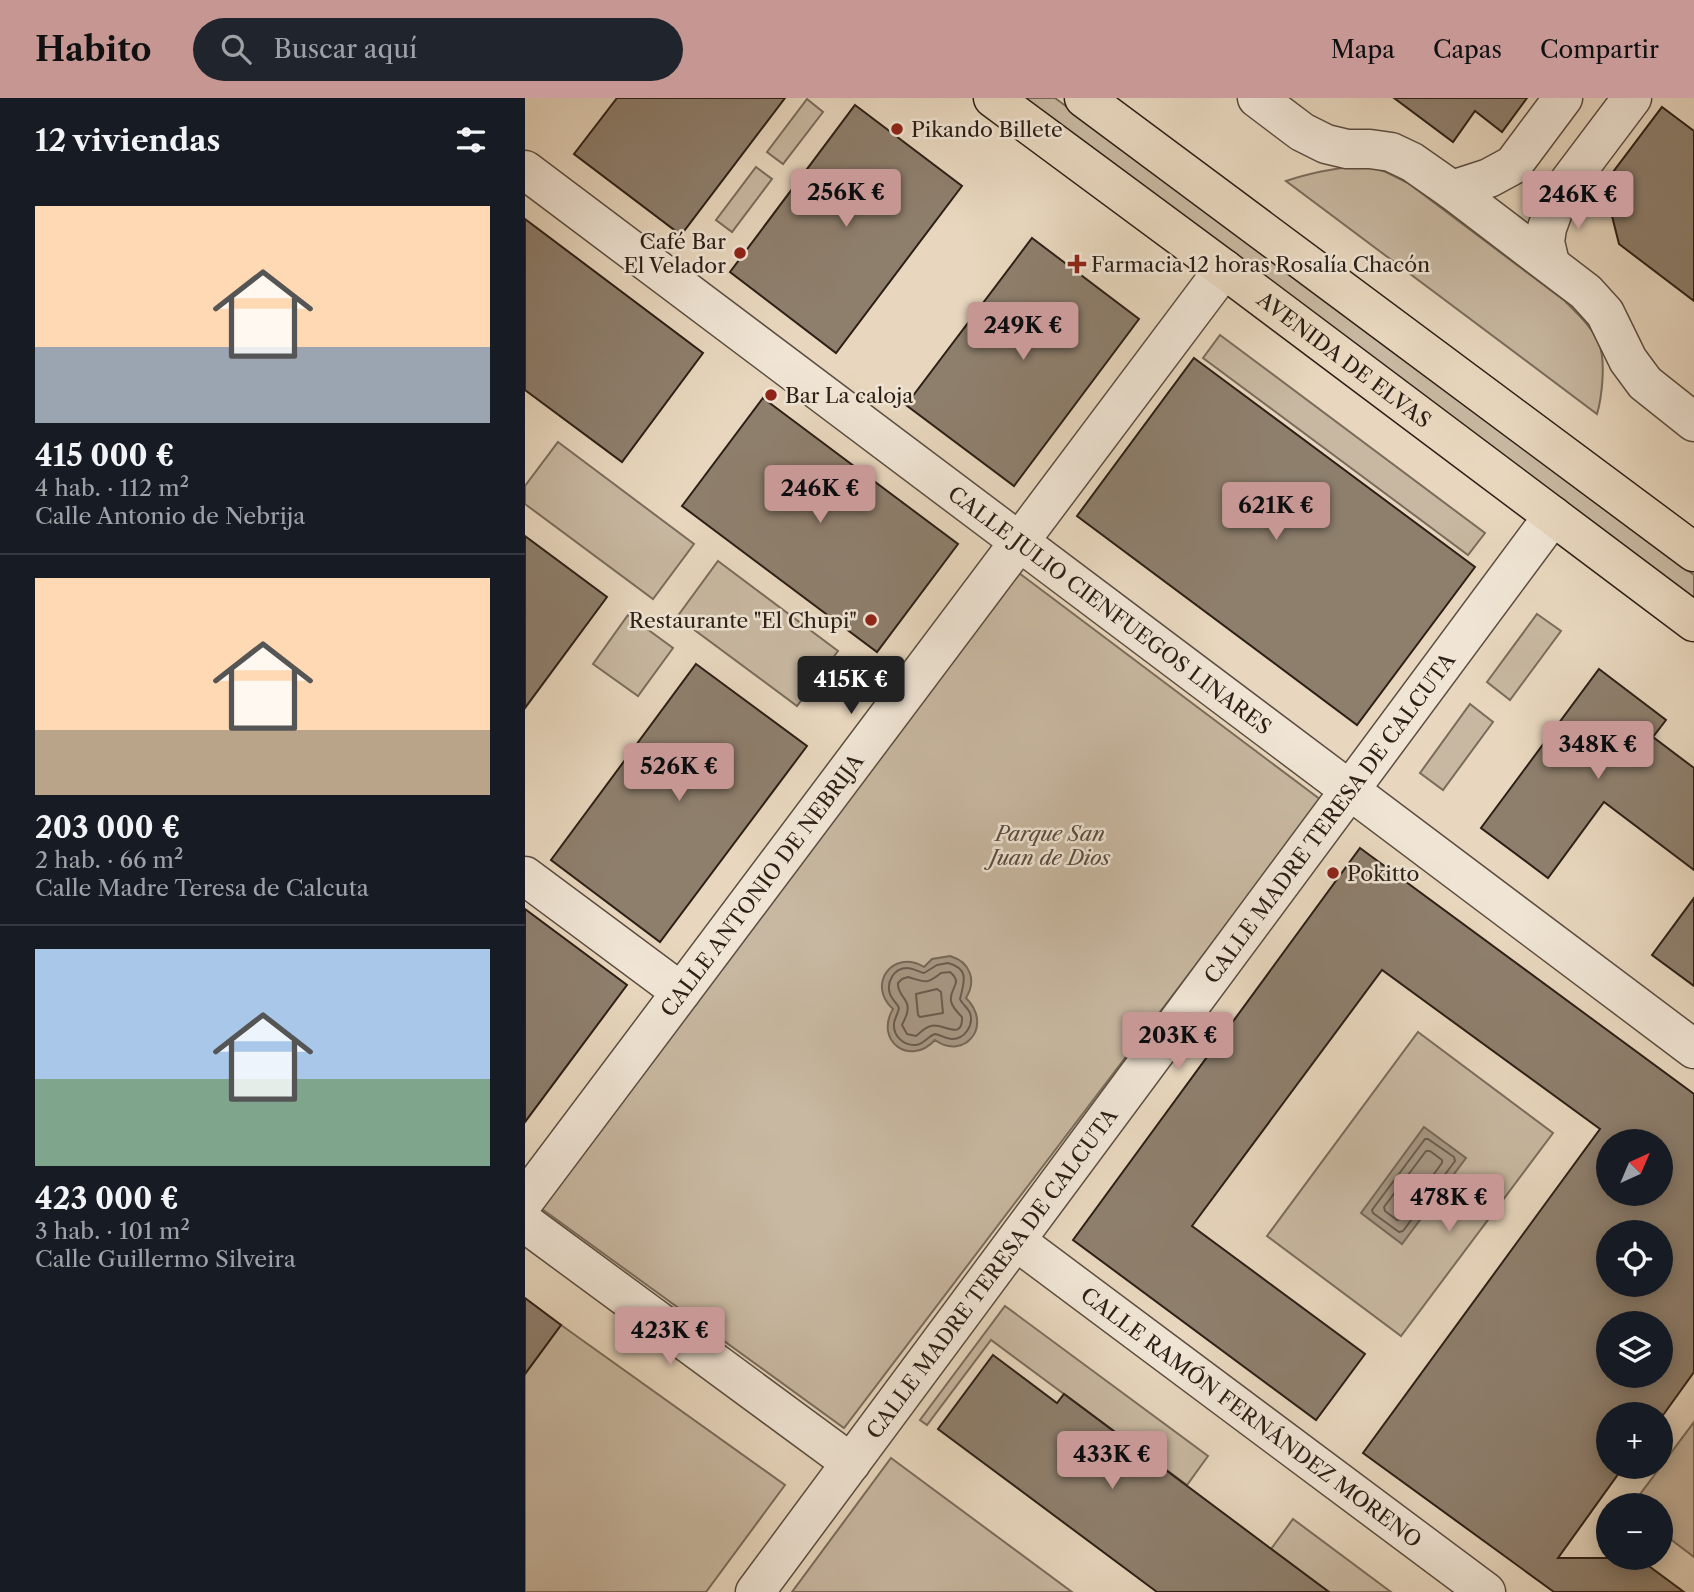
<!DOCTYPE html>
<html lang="es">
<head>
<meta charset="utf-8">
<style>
	:root { --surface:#171b24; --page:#20242c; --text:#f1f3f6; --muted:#9ea1a6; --line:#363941; --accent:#c59692 }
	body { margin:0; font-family:"Libre Caslon Text",serif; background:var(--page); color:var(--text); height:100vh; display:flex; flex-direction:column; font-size:26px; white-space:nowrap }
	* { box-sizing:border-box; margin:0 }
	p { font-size:23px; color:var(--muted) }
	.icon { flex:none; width:38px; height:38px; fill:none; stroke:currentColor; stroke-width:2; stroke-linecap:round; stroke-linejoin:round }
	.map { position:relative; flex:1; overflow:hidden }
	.details { display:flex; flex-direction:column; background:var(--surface); width:525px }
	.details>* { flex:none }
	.needle { width:46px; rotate:44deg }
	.controls { position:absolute; left:1071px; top:1031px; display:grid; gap:14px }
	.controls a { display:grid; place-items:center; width:77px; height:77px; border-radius:50%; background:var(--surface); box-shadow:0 4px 18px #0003; font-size:35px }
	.price { position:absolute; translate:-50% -60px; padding:0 16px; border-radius:7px; background:var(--accent); color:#111; font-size:23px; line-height:46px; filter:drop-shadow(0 2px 4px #0008) }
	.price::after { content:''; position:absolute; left:50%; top:42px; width:21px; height:16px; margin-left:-10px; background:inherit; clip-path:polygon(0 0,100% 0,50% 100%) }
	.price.on { background:#222; color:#fff }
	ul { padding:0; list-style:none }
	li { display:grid; align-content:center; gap:14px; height:371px; padding:0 35px }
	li+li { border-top:2px solid var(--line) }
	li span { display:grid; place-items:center; height:217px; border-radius:0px; color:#555 }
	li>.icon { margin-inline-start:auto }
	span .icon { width:126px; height:126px; fill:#fffc; stroke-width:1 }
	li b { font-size:30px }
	h2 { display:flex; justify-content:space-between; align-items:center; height:84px; padding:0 35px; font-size:30px }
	header { display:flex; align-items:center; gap:42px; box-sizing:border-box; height:98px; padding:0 35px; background:var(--accent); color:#111 }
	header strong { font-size:33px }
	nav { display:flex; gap:38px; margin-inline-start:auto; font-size:24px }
	.search { width:490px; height:63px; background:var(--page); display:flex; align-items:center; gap:18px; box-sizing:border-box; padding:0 24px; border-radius:38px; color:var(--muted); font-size:26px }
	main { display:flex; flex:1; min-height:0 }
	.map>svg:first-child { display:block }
	.green { fill:#c8b8a1; stroke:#7a6c5c; stroke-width:2 }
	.water { fill:#a89885; stroke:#766859; stroke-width:2 }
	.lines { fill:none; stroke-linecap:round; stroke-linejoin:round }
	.shore { stroke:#6a5c4e; stroke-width:2 }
	.building { fill:#8e7f6d; stroke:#2c1f16; stroke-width:2; fill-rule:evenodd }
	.minor-casing { stroke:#5b4d40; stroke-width:41 }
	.highway-casing { stroke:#2c1f16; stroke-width:41 }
	.minor { stroke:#f0e5d5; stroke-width:38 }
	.highway { stroke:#e8d7be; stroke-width:38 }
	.poi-dot { fill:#8f2418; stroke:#f0e5d5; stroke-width:2.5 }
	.labels { text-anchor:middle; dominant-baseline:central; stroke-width:5; stroke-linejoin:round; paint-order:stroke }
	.poi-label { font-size:21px; fill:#2c1f16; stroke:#f0e5d5; text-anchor:start }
	.street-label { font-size:21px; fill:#2c1f16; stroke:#f0e5d5 }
	.park-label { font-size:21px; font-style:italic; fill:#5b4d40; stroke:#f0e5d5 }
</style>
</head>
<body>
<header>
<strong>Habito</strong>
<div class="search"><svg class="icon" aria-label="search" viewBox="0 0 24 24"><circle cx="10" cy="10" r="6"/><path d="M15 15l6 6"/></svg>Buscar aquí</div>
<nav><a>Mapa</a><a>Capas</a><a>Compartir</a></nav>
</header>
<main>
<section class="details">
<h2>12 viviendas<svg class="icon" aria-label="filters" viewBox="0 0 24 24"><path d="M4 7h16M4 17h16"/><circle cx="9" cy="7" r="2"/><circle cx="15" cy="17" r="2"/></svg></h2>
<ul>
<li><span style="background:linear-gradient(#ffd9b3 65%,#9aa5b1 0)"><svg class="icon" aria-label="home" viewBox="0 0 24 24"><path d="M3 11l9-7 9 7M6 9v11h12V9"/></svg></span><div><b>415 000 €</b><p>4 hab. · 112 m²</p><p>Calle Antonio de Nebrija</p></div></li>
<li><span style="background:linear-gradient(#ffd9b3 70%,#b9a48a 0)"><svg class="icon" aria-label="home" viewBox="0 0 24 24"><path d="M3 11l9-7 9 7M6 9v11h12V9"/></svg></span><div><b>203 000 €</b><p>2 hab. · 66 m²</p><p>Calle Madre Teresa de Calcuta</p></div></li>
<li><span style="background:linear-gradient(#a9c7e8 60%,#7fa58c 0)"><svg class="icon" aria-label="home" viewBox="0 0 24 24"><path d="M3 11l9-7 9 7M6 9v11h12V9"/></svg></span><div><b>423 000 €</b><p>3 hab. · 101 m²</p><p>Calle Guillermo Silveira</p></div></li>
</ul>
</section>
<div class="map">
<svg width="1169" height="1494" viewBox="0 0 1169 1494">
	<rect width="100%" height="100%" fill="#e8d7be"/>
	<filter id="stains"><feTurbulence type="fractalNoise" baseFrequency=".00286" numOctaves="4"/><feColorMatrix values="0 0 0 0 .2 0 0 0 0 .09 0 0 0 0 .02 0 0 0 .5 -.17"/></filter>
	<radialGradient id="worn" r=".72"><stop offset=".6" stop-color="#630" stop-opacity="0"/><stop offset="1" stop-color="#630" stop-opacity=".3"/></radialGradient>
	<!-- green -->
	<g class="green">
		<polygon points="497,0 530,0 1169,477 1169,502"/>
		<polygon points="282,1 298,14 258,66 242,54"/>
		<path d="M 839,67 L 861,74 L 883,85 L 1040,203 C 1052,216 1067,228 1074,246 C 1081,262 1077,299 1072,316 L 761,83 C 787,74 812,70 839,67 Z"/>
		<polygon points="231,69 247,81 207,134 191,122"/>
		<polygon points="695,237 960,435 943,457 678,260"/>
		<polygon points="33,344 169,446 128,501 0,406 0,388"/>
		<polygon points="193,463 313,553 272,608 152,519"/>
		<polygon points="494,475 796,702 319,1330 17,1111"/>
		<polygon points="1012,516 1036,533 985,602 962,584"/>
		<polygon points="103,517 148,550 113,598 68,566"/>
		<polygon points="945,606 968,624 918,692 895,675"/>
		<polygon points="893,934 1028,1035 876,1238 742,1138"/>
		<polygon points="480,1208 683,1358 662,1387 466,1242 402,1327 395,1322"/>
		<polygon points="36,1227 260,1387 181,1494 0,1494 0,1276"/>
		<polygon points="1169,1324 1169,1459 1136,1434 1136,1407 1107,1407"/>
		<polygon points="366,1360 547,1494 267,1494"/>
		<polygon points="768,1421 866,1494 804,1494 746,1451"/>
	</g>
	<!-- water -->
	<g class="water">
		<path d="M 425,858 C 445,864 452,882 441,900 C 469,928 439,963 410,942 C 385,969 349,943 368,911 C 341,887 368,850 399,869 L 407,861 Z"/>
		<polygon points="899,1029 941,1060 877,1146 836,1115"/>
	</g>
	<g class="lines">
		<!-- shore -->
		<g class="shore">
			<path d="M 423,865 C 445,871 439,884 435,901 C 437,906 443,910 445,915 C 449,927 440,941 427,941 C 421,941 416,937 410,936 C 403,938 399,946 391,947 C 379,948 368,938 369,926 C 369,921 373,916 374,910 C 372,905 367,902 365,896 C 361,884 369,870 382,870 C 388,870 394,874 399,875 L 412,867 Z"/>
			<path d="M 416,875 L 425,874 C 439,886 424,889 426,903 C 427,909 432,914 437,919 C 438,944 417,924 406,928 C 400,929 396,934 391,938 L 382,936 L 377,927 C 379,923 381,919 382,915 C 386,901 372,898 373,885 L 377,881 L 383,879 C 400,884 401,887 416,875 Z"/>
			<polygon points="412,891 416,894 418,915 395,919 393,917 391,896"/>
			<polygon points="900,1041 903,1041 929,1059 930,1063 878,1133 874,1134 848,1115 847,1112"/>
			<polygon points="901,1053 905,1053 917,1062 917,1065 876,1121 872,1122 860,1113 859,1109"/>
		</g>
	</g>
	<!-- building -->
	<g class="building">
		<polygon points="92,0 260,0 156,137 49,56"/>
		<polygon points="869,0 1002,0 977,34 950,13 928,44"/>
		<polygon points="330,7 437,88 311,255 205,174"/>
		<polygon points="1137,9 1169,33 1169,203 1094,146 1079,86"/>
		<polygon points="0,121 178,255 97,364 0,292"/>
		<polygon points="507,140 614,221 489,388 381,307"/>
		<polygon points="669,260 950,469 832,627 552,418"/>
		<polygon points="238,300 433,446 352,554 157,408"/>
		<polygon points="0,438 82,499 0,610"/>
		<polygon points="171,566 282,648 135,844 26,762"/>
		<polygon points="1074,571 1141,622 1128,639 1169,670 1169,772 1079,704 1023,780 956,730"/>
		<path d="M 835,750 L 1169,996 L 1169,1274 L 1136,1320 L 1136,1316 L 1083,1316 L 1083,1368 L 1099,1368 L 1033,1460 L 1113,1460 L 1159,1494 L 1029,1494 L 838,1355 L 1075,1031 L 857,872 L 667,1128 L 840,1256 L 791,1322 L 548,1142 ZM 1083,1043 L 1136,1043 L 1136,1096 L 1083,1096 ZM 1083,1134 L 1136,1134 L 1136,1186 L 1083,1186 ZM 1083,1225 L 1136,1225 L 1136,1278 L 1083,1278 Z"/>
		<polygon points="1169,800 1169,888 1127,857"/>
		<polygon points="0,811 102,887 0,1024"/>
		<polygon points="0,1200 36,1227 0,1276"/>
		<polygon points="468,1257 532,1305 539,1296 804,1494 632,1494 413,1331"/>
	</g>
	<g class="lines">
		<defs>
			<g id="minor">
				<polyline points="732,0 777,34 801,46 822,51 845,51 866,54 887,64 927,92 1061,194 1080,215 1103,262 1120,285 1169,324"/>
				<path id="s1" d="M 0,72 L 1169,951"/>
				<polyline points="927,92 964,80 988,67 1038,0"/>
				<polyline points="1025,165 1020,144 1022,130 1034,97 1107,0"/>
				<polyline points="0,778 156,894"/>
				<path id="s2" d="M 0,1102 L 699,171"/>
				<polyline points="0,1125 326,1365"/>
				<path id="s3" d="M 491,1143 L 961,1494"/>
				<path id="s4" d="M 230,1494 L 1028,418"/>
			</g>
			<g id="highway">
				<path id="s5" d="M 468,0 L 699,171 L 1169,524"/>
				<polyline points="559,0 1169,454"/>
			</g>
		</defs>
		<!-- minor casing -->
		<use href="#minor" class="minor-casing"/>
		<!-- highway casing -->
		<use href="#highway" class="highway-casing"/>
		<!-- minor -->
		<use href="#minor" class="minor"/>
		<!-- highway -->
		<use href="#highway" class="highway"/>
	</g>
	<!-- markers -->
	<g class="poi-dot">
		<circle cx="372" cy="31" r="7"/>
		<circle cx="215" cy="155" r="7"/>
		<path d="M548.5 155.5h7v7h7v7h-7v7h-7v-7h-7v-7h7z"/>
		<circle cx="246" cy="297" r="7"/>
		<circle cx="346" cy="522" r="7"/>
		<circle cx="808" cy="775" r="7"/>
	</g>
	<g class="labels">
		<!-- poi labels -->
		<g class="poi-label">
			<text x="386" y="31">Pikando Billete</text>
			<text x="201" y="143" text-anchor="end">Café Bar<tspan x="201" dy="24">El Velador</tspan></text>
			<text x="566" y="166">Farmacia 12 horas Rosalía Chacón</text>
			<text x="260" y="297">Bar La caloja</text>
			<text x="332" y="522" text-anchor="end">Restaurante "El Chupi"</text>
			<text x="822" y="775">Pokitto</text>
		</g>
		<!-- street labels -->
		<g class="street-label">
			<text stroke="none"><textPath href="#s5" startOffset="438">AVENIDA DE ELVAS</textPath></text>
			<text stroke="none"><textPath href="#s1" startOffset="732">CALLE JULIO CIENFUEGOS LINARES</textPath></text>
			<text stroke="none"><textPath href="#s4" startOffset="964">CALLE MADRE TERESA DE CALCUTA</textPath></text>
			<text stroke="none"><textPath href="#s2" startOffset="394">CALLE ANTONIO DE NEBRIJA</textPath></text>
			<text stroke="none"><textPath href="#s4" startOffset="397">CALLE MADRE TERESA DE CALCUTA</textPath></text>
			<text stroke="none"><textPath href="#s3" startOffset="294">CALLE RAMÓN FERNÁNDEZ MORENO</textPath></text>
		</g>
		<!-- park labels -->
		<g class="park-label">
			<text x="525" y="735">Parque San<tspan x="525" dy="24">Juan de Dios</tspan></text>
		</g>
	</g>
	<rect width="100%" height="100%" filter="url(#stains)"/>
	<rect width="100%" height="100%" fill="url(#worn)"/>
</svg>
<div class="controls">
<a><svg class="needle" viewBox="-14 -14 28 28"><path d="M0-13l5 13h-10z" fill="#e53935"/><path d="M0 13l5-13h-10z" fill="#9ea1a6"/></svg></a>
<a><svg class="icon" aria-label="locate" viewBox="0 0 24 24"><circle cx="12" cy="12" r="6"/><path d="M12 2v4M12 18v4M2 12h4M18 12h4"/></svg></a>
<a><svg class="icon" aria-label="layers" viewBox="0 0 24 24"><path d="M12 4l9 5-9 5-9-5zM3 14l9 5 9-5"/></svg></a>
<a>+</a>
<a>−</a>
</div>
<b class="price" style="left:321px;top:131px">256K €</b>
<b class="price" style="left:1053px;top:133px">246K €</b>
<b class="price" style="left:498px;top:264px">249K €</b>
<b class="price" style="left:295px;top:427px">246K €</b>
<b class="price" style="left:751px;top:444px">621K €</b>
<b class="price on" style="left:326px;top:618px">415K €</b>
<b class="price" style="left:1073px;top:683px">348K €</b>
<b class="price" style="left:154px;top:705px">526K €</b>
<b class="price" style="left:653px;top:974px">203K €</b>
<b class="price" style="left:924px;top:1136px">478K €</b>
<b class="price" style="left:145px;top:1269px">423K €</b>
<b class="price" style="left:587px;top:1393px">433K €</b>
</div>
</main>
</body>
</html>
